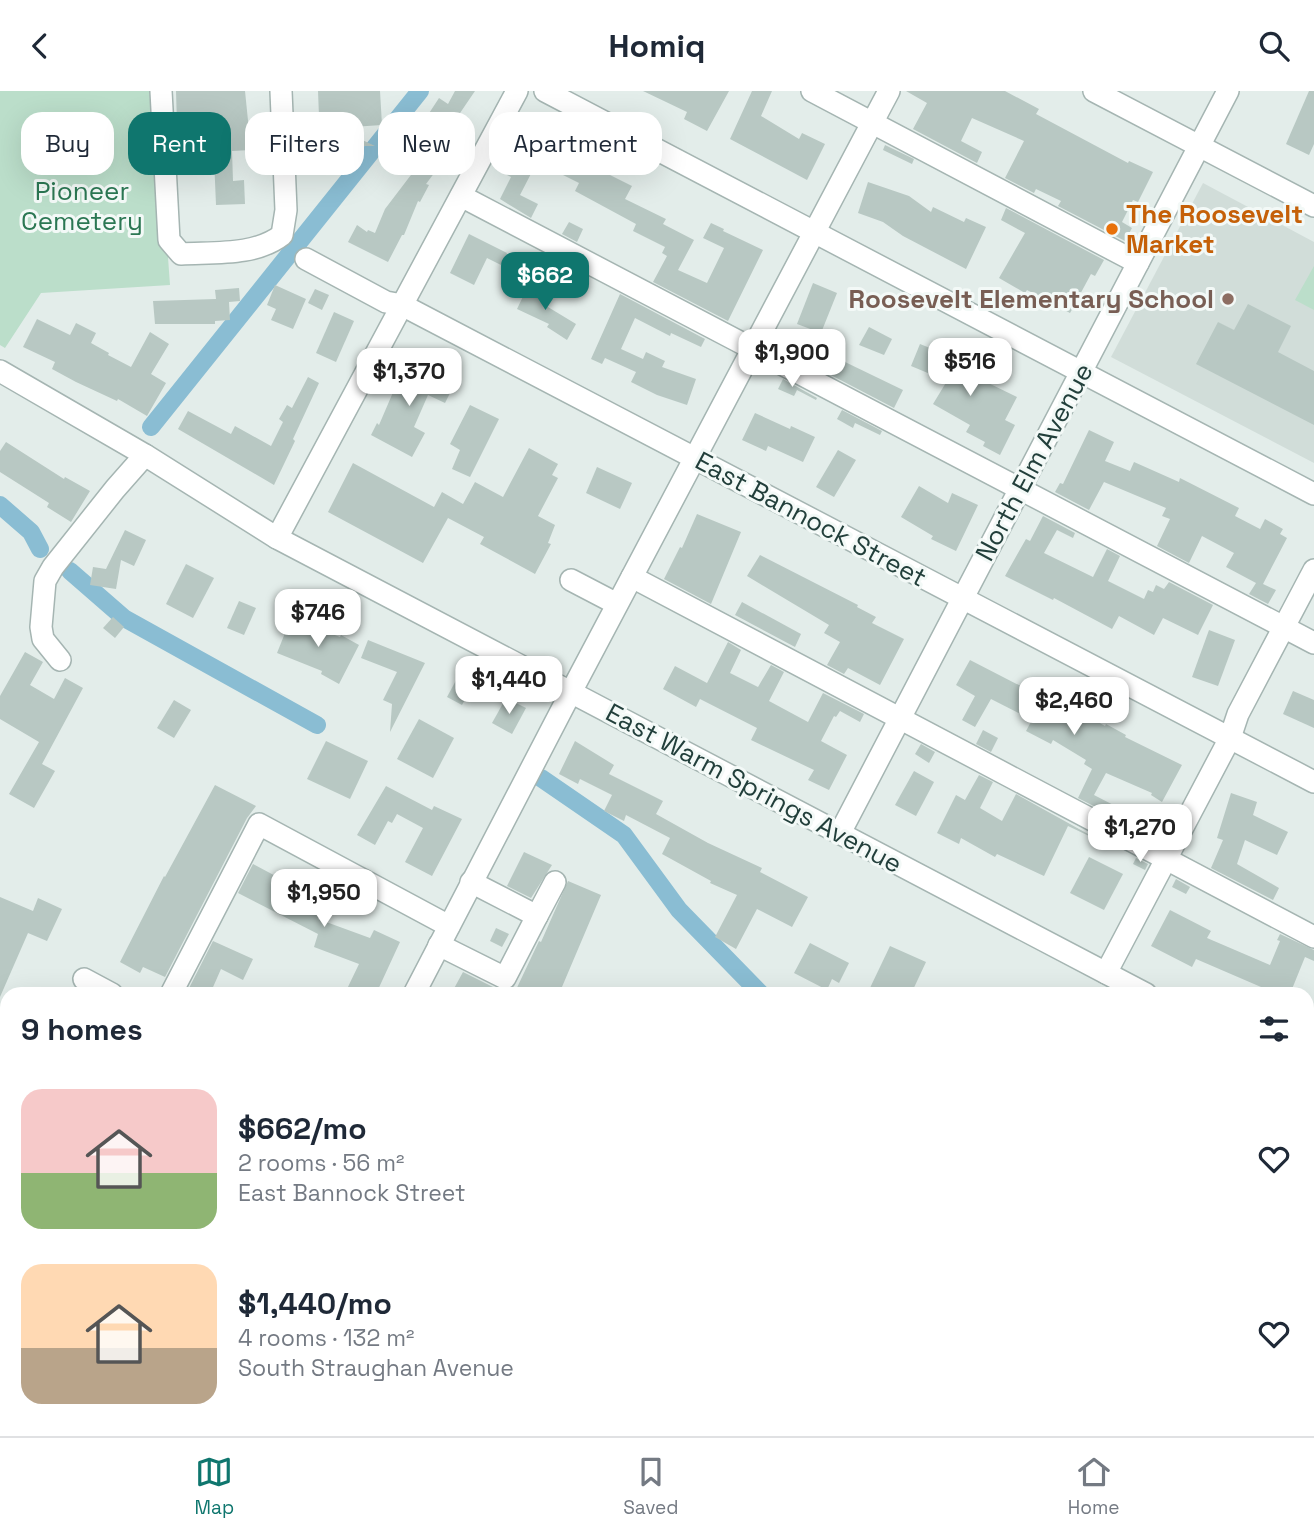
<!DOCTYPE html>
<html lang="en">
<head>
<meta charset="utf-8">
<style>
	:root { --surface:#fff; --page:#f6f6f7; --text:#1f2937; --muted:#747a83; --line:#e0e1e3; --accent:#0f766e }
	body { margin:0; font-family:"Space Grotesk",sans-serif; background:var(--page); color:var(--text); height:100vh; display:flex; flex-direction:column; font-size:26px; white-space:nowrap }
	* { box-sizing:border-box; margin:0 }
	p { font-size:23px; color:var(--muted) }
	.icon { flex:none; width:38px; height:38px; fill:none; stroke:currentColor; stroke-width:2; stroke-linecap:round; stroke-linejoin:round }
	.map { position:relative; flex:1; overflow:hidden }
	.details { position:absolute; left:0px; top:896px; width:1314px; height:450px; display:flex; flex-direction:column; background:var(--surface); border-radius:21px 21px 0 0; box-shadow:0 7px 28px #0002 }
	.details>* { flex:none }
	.guide { position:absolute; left:21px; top:21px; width:700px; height:63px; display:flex; gap:14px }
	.price { position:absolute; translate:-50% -60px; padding:0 16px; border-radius:14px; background:#fff; color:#222; font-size:23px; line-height:46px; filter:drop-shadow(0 2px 4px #0008) }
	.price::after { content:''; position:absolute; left:50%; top:42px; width:21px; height:16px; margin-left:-10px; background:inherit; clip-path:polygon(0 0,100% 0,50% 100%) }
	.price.on { background:var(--accent); color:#fff }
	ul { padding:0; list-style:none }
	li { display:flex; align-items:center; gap:21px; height:175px; padding:0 21px }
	li span { display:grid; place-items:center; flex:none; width:196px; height:140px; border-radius:21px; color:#555 }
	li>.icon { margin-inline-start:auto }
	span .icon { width:84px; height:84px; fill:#fffc; stroke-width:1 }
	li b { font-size:30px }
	h2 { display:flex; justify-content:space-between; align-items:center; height:84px; padding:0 21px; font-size:30px }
	.tag { padding:0 24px; border-radius:21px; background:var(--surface); box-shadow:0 7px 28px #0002; font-size:24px; line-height:63px }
	.tag.on { background:var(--accent); color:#fff }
	header { display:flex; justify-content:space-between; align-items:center; height:91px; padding:0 21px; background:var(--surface); font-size:32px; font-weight:700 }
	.tab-bar { display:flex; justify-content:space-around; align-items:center; height:98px; border-top:2px solid var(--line); background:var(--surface); font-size:19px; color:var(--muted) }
	.tab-bar a { display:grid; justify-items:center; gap:4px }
	.tab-bar .on { color:var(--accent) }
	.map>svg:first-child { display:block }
	.built { fill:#d1ddd9 }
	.green { fill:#bbdeca }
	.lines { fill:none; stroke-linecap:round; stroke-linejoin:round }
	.canal { stroke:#8abdd3; stroke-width:18 }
	.building { fill:#b8c8c3 }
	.minor-casing { stroke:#a5b5b2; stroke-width:24 }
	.major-casing { stroke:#c1c9c8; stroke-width:24 }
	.minor { stroke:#fff; stroke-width:21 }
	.major { stroke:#66a39c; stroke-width:21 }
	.food-dot { fill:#e8710a; stroke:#f3f9f7; stroke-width:2.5 }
	.education-dot { fill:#8d6e63; stroke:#f3f9f7; stroke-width:2.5 }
	.labels { text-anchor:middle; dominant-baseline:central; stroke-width:6; stroke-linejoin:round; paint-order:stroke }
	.park-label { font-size:26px; fill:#2b7753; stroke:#f3f9f7 }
	.food-label { font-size:26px; font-weight:bold; fill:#c56008; stroke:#f3f9f7; text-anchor:start }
	.education-label { font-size:26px; font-weight:bold; fill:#785e54; stroke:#f3f9f7; text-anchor:end }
	.street-label { font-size:26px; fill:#223f3b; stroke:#f3f9f7 }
</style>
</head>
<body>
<header><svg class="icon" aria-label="back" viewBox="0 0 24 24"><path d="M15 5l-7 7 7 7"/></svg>Homiq<svg class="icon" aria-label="search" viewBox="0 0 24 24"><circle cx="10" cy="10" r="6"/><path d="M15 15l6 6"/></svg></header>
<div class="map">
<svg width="1314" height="1345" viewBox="0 0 1314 1345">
	<rect width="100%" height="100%" fill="#e3edea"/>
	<!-- built -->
	<polygon class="built" points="1203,92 1314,151 1314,372 1111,266"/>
	<!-- green -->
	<g class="green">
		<polygon points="0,0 156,0 170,194 41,202 5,257 0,254"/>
		<polygon points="1314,175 1314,219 1295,209"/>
	</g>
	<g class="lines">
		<!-- canal -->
		<g class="canal">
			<polyline points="151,336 420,0"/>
			<polyline points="0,414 31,441 40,458"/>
			<polyline points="70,480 124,527 317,634"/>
			<polyline points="541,687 624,744 679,819 761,903"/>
			<polyline points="1307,1295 1314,1294"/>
		</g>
	</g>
	<!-- building -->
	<g class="building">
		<polygon points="176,0 245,0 251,59 232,60 233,90 244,89 245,113 216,114 214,67 178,68"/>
		<polygon points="318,0 380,0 382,34 337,37 375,55 349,55 350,75 321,76"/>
		<polygon points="455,0 475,0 443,47 422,33 439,7 448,13"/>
		<polygon points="643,0 729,0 707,40 684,28 687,21"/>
		<polygon points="752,0 772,0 761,25 799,48 802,42 825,53 807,89 730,48"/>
		<polygon points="906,0 1005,0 1039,18 1036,23 1128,72 1129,70 1153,81 1138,111 1133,109 1122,131 1132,137 1125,150 1058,115 1061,110 1036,98 1034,102 1005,87 1024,50 972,27 961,50 982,61 977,72 913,38 927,12"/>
		<polygon points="1309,0 1314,0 1314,53 1309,64 1286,53"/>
		<polygon points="522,33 548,47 546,52 632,95 625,108 666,128 663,133 694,149 678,179 707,192 724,157 703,147 711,132 724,138 723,140 763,159 728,230 653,191 667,165 662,162 665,156 633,140 636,133 575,100 579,92 537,71 520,104 538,113 531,127 500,108 511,86 499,80"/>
		<polygon points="885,54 914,68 912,73 883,59"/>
		<polygon points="433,55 447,65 426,93 429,94 420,111 418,110 404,144 402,144 388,171 348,151 357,134 367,141 368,139 375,142 385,118"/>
		<polygon points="868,91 909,105 931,121 933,116 964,131 966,127 986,136 966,178 903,145 883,131 858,122"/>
		<polygon points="1006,117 1104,169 1095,185 1091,183 1070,222 1027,199 1025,202 999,187 1025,142 1001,129"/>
		<polygon points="569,131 583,138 577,151 562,143"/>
		<polygon points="469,143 507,162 501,174 487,167 474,194 450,182"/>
		<polygon points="813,192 837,202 821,242 797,233"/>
		<polygon points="529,193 548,202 543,213 576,233 567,249 547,236 549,233 517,218"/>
		<polygon points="275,194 306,208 293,238 271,229 276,218 267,214"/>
		<polygon points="239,197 240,210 229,211 230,229 215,230 215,233 155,233 153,210 216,208 215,199"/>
		<polygon points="315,198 329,204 322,219 308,212"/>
		<polygon points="620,203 705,248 701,256 671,242 670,245 635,227 621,258 643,268 646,261 665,270 662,276 696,288 687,314 657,304 631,291 636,281 605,267 602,273 591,268"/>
		<polygon points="1248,213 1291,235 1278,261 1314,280 1314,334 1196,273 1218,231 1234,239"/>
		<polygon points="334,221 354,230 336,271 316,262"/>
		<polygon points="37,228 70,244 76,232 96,242 91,252 109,262 108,264 131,276 150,241 169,253 151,283 166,292 147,325 118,308 117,310 76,291 52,278 55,271 23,256"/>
		<polygon points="869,236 892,248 884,264 859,254"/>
		<polygon points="920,253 960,269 981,281 978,287 1017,306 1005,329 1015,334 1000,364 983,355 985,351 966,341 970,334 933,313 947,290 911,275"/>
		<polygon points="814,256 903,299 894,317 806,271"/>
		<polygon points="406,271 454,294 445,312 428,304 414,336 425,342 412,366 371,344 377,332 379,334"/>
		<polygon points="308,286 319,292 293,348 295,350 274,394 178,338 188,320 231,343 235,335 271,355 283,331 279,328 287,314 292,317"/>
		<polygon points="783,288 817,307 816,309 797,299 794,305 778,298"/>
		<polygon points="470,314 499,328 470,386 452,378 460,359 450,353"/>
		<polygon points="842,319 882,340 880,344 855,332 853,337 837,328"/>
		<polygon points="755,322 790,338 791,335 815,346 803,371 768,355 766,360 742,349"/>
		<polygon points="1089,339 1114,351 1105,370 1130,380 1134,371 1179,391 1180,387 1239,417 1235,425 1260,438 1265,428 1283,438 1280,443 1287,447 1263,493 1276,499 1268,513 1249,503 1256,492 1226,476 1234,462 1202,445 1189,472 1157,455 1170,428 1162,425 1166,417 1104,391 1089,419 1055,401 1060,392 1063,393"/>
		<polygon points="6,351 64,388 65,386 90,400 71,431 47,416 49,412 0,381 0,360"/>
		<polygon points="529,357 558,373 552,384 558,387 538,425 555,434 548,452 551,453 535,483 480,453 484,446 448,427 423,472 328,421 353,372 434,416 442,401 463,413 475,391 503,406"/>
		<polygon points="838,359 856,369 834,406 816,396"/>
		<polygon points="597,376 632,392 620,418 586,402"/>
		<polygon points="919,395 948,412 952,402 978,414 956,460 931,448 933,445 901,426"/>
		<polygon points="697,423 741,441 711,513 664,488 680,456 682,457"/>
		<polygon points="1043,425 1075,442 1073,447 1057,439 1044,462 1093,486 1107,458 1120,465 1108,490 1144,508 1148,499 1153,501 1156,494 1164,498 1169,491 1213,514 1198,544 1163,527 1154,544 1119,525 1112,538 1054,507 1053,509 1005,485 1026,448 1030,450"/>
		<polygon points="125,439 146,449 134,475 121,469 116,498 90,494 93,476 106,478"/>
		<polygon points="760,464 858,514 857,516 876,526 872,532 904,548 880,594 848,577 844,583 827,574 840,551 824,542 829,534 747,485"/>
		<polygon points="186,473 214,487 193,527 166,513"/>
		<polygon points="239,510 256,517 244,544 227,537"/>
		<polygon points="742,511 801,543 795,556 735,524"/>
		<polygon points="113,526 124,536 115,547 103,537"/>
		<polygon points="291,527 340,546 341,544 359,554 339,593 321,583 322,580 277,562"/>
		<polygon points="1209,539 1235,549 1218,595 1192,586"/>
		<polygon points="368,549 425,572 390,641 392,613 383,609 397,581 361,567"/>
		<polygon points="728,551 741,559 730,582 758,596 771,574 784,581 769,610 808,631 823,602 864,623 860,631 840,620 836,626 834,625 821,650 847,664 829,699 808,689 814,679 751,649 757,637 700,608 696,616 663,598 675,575 707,592"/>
		<polygon points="25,561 43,571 30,594 54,608 65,587 83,597 42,673 55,680 34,717 9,703 39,651 0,628 0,605"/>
		<polygon points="970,569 1044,607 1047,602 1105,635 1106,633 1126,644 1125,646 1182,674 1162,711 1151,704 1152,702 1106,682 1094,704 1125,720 1121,729 1078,707 1092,678 1084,673 1086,669 1053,649 1051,653 1026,640 1032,629 991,608 975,636 962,629 975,605 956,594"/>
		<polygon points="460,582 475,590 462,614 447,606"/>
		<polygon points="1293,600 1314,609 1314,637 1283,623"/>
		<polygon points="506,607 526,617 512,643 492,632"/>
		<polygon points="174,609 191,619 174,647 157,637"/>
		<polygon points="419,628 454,647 433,687 397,668"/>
		<polygon points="983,639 998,647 991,661 976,653"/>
		<polygon points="326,650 368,670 350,708 307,688"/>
		<polygon points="575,650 614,674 609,683 663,710 656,723 708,752 762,777 760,781 808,806 792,836 757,818 736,858 715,846 737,804 710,792 711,790 662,763 670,747 626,724 624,730 604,720 612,704 580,688 578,693 559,683"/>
		<polygon points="921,653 935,661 929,672 915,663"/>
		<polygon points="914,680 934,691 916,725 895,714"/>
		<polygon points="979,684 993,691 980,717 1002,730 1016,703 1106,753 1068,735 1044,785 997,763 995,766 961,747 959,753 937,742 956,704 965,709"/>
		<polygon points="215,694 256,715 247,727 165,886 143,876 140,882 120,871 164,785 165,786"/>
		<polygon points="386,695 432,719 434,715 462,728 432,785 405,771 423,737 397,723 392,732 388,730 375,754 357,744"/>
		<polygon points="1231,702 1257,711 1253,724 1288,741 1277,764 1245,749 1237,773 1279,797 1273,809 1211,777 1223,749 1217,747"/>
		<polygon points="524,761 552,774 531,807 507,795"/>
		<polygon points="1089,766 1123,783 1104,819 1070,802"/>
		<polygon points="1136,767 1148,773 1145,779 1133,773"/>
		<polygon points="253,773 326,812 318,828 370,847 374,839 400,851 376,903 353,903 346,900 359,873 314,856 318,843 238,802"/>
		<polygon points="1176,788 1190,796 1186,803 1172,796"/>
		<polygon points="568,790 601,804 559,903 514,903 539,850 541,851"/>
		<polygon points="0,806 33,820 38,807 62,818 47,850 28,842 0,906"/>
		<polygon points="1170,819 1211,840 1207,847 1270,874 1280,850 1277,849 1280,843 1314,859 1314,870 1305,866 1290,903 1258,903 1261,896 1196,868 1192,876 1151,855"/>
		<polygon points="496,837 509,843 502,856 490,850"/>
		<polygon points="213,850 253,868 243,889 221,878 210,903 186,903"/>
		<polygon points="810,852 849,872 839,892 832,888 827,899 794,882"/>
		<polygon points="890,855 926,871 911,903 879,903 869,899"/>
		<polygon points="463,881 507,903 451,903"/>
	</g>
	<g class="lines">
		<defs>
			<g id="minor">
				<path d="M 161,0 L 169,149 L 181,163 C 214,161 255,165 282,144 L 286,119 L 281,0"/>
				<polyline points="545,0 1314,403"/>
				<polyline points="812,0 1138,172"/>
				<polyline points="1094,0 1314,115"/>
				<polyline points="461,105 1314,552"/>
				<polyline points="306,168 386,211 402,214 1314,691"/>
				<polyline points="0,280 145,364 277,447 1146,903"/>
				<polyline points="277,447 517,0"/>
				<polyline points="632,486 1314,846"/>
				<polyline points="571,489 617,513"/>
				<polyline points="60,569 43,548 41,536 45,490 53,476 115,398 145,364"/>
				<polyline points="840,742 1228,0"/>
				<polyline points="537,825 555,791"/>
				<polyline points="439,854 505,887 537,825 471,791"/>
				<polyline points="1106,882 1230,647 1238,623 1314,479"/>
				<polyline points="84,888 112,903"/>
				<polyline points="171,903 259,733 449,835"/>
				<polyline points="414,903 571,601 889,0"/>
				<polyline points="1307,987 1314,991"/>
				<polyline points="0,1092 7,1096"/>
				<polyline points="1307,1094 1314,1082"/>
				<polyline points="432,1339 443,1345"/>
				<polyline points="693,1339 706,1345"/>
				<polyline points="942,1339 954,1345"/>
				<polyline points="1174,1345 1178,1339"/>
			</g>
			<g id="major">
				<polyline points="0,1278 7,1282"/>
				<polyline points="105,1339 115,1345"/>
			</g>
		</defs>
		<!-- minor casing -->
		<use href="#minor" class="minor-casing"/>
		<!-- major casing -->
		<use href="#major" class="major-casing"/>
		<!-- minor -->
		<use href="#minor" class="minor"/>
		<!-- major -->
		<use href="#major" class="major"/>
	</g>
	<!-- markers -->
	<circle class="food-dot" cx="1112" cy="138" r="7"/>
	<circle class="education-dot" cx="1228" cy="208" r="7"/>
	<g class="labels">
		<!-- park labels -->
		<g class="park-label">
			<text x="82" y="100">Pioneer<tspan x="82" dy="30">Cemetery</tspan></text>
		</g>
		<!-- food labels -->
		<g class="food-label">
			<text x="1126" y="123">The Roosevelt<tspan x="1126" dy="30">Market</tspan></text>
		</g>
		<!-- education labels -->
		<g class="education-label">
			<text x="1214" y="208">Roosevelt Elementary School</text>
		</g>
		<!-- street labels -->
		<g class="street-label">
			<text transform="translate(1034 371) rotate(-62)">North Elm Avenue</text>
			<text transform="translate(811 428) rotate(28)">East Bannock Street</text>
			<text transform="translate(754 697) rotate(28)">East Warm Springs Avenue</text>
		</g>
	</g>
</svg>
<b class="price on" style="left:545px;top:221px">$662</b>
<b class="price" style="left:792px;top:298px">$1,900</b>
<b class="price" style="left:970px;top:307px">$516</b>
<b class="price" style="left:409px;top:317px">$1,370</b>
<b class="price" style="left:318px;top:558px">$746</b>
<b class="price" style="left:509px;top:625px">$1,440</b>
<b class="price" style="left:1074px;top:646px">$2,460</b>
<b class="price" style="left:1140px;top:773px">$1,270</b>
<b class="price" style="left:324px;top:838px">$1,950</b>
<div class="guide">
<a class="tag">Buy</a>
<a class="tag on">Rent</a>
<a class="tag">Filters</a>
<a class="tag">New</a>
<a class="tag">Apartment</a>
</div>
<section class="details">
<h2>9 homes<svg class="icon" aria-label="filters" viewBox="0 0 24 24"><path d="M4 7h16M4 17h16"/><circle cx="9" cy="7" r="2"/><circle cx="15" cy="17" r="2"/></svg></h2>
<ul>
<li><span style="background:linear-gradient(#f6c9c9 60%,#8fb573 0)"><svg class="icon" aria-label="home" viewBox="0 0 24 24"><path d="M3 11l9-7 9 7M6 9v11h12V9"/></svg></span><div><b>$662/mo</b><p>2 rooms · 56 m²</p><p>East Bannock Street</p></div><svg class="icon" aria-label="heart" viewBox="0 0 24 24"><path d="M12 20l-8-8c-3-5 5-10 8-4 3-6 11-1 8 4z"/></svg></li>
<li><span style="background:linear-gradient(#ffd9b3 60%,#b9a48a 0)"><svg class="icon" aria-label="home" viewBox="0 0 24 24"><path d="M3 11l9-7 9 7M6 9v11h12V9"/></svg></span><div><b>$1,440/mo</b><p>4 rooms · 132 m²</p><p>South Straughan Avenue</p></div><svg class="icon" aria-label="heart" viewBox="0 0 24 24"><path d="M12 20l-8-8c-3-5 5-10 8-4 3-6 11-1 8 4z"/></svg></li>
</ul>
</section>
</div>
<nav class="tab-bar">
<a class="on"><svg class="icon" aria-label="map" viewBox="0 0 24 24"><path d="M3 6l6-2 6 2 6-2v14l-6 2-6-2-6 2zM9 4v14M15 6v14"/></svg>Map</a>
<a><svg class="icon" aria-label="saved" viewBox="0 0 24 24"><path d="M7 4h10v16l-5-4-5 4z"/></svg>Saved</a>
<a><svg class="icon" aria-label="home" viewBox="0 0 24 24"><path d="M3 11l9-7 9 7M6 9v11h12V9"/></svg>Home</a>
</nav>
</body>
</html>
